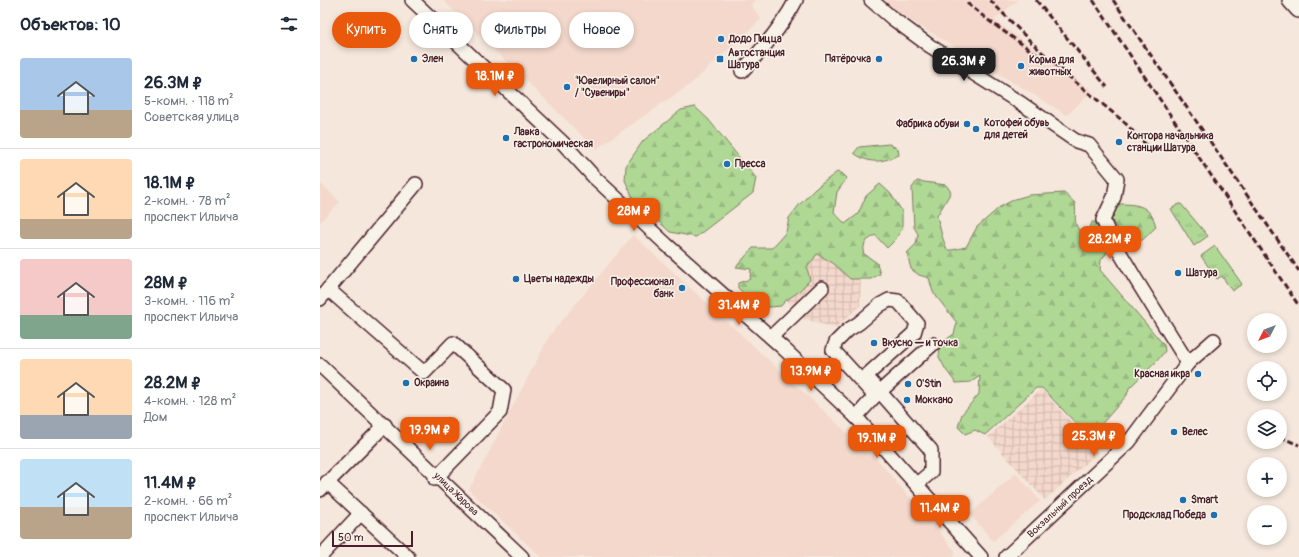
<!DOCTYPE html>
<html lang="ru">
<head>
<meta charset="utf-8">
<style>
	:root { --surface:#fff; --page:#f2f2f3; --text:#1f2937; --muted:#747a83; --line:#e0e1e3; --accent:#ea580c }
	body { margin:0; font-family:Pangolin,sans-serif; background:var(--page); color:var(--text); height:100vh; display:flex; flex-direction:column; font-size:15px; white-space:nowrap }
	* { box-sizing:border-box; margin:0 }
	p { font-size:13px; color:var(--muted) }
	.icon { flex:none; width:22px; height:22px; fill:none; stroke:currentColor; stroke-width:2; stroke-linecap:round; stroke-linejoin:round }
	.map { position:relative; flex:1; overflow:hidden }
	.sheet { display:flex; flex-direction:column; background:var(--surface); width:320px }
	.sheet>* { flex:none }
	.top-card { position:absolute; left:12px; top:12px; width:380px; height:36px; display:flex; gap:8px }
	.needle { width:26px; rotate:228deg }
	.controls { position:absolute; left:927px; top:313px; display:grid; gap:8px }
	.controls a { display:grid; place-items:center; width:40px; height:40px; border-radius:50%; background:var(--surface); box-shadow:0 2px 6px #0003; font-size:20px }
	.scale { position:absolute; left:12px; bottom:10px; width:81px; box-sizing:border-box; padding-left:4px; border:2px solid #4a1f2b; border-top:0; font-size:11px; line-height:14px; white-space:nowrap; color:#4a1f2b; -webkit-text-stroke:3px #f7f3e8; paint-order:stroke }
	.price { position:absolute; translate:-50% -34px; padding:0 9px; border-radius:8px; background:var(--accent); color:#fff; font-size:13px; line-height:26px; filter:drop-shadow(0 1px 2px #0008) }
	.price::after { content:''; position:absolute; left:50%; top:24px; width:12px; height:9px; margin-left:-6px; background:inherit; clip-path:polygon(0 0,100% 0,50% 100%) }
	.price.active { background:#222; color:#fff }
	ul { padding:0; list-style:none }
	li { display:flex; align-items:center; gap:12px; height:100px; padding:0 20px }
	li+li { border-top:1px solid var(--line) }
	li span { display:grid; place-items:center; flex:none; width:112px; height:80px; border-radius:4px; color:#555 }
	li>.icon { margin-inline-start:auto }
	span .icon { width:48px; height:48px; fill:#fffc; stroke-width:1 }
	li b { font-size:17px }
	h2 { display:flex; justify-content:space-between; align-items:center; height:48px; padding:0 20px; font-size:17px }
	.pill { padding:0 14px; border-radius:18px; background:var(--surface); box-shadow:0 2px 6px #0003; font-size:14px; line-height:36px }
	.pill.active { background:var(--accent); color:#fff }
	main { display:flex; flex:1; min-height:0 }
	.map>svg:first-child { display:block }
	.built { fill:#f3d8cb }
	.industrial { fill:url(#industrial-grid) }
	.grass { fill:url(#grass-tufts); stroke:#7c7c60 }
	.forest { fill:url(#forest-firs); stroke:#7c7c60 }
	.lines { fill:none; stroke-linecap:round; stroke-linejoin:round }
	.minor-casing { stroke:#4a1f2b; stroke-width:16 }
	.major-casing { stroke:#4a1f2b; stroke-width:20 }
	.minor { stroke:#f7f3e8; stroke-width:13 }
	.major { stroke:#f7f3e8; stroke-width:17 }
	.rail { stroke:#4a1f2b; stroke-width:3; stroke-dasharray:6 3; stroke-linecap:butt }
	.poi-dot { fill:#1f6fb2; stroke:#f7f3e8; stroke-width:1.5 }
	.labels { text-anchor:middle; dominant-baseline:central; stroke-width:3; stroke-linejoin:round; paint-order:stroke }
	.poi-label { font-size:10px; font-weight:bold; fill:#4a1f2b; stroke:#f7f3e8; text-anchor:start }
	.street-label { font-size:10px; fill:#4a1f2b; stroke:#f7f3e8 }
</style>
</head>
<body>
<main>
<section class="sheet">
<h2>Объектов: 10<svg class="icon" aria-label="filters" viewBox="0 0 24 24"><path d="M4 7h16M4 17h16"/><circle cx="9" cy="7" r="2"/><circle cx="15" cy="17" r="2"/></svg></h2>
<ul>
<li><span style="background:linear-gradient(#a9c7e8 65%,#b9a48a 0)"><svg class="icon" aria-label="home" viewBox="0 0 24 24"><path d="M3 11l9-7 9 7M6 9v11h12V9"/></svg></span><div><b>26.3M ₽</b><p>5-комн. · 118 m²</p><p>Советская улица</p></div></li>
<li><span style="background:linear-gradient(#ffd9b3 75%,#b9a48a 0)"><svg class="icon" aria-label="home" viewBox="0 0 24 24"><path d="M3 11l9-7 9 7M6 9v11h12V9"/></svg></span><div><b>18.1M ₽</b><p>2-комн. · 78 m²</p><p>проспект Ильича</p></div></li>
<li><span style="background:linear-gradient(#f6c9c9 70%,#7fa58c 0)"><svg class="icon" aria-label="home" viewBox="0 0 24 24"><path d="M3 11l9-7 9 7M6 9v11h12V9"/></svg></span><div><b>28M ₽</b><p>3-комн. · 116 m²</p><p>проспект Ильича</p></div></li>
<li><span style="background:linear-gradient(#ffd9b3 70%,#9aa5b1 0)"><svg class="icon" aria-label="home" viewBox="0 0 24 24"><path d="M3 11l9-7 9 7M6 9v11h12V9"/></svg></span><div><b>28.2M ₽</b><p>4-комн. · 128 m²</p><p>Дом</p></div></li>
<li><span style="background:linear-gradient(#bfe0f5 60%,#b9a48a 0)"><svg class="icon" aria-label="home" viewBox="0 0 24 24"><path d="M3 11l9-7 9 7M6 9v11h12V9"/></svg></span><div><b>11.4M ₽</b><p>2-комн. · 66 m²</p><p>проспект Ильича</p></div></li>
</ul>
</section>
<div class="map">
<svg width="979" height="557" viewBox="0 0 979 557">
	<defs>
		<pattern id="industrial-grid" width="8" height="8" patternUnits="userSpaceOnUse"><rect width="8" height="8" fill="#f3d8cb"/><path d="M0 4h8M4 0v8" fill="none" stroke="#d2b9ae"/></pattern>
		<pattern id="grass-tufts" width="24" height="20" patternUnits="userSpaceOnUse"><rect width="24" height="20" fill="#afd895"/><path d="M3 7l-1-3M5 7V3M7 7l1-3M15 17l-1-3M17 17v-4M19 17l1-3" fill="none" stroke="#98b981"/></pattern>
		<pattern id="forest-firs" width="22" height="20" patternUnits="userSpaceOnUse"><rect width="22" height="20" fill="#afd895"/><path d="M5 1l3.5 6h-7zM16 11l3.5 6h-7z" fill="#98b981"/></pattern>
	</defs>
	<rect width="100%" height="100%" fill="#f5e7db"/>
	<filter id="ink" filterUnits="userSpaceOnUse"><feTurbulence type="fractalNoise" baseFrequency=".025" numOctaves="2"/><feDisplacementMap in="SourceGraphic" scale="8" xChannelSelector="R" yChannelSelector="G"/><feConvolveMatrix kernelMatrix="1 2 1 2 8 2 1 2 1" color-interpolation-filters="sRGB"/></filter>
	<g filter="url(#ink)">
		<!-- built -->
		<g class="built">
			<polygon points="123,0 435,0 431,5 441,19 372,83 276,149"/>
			<polygon points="563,0 698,0 674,20 772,91 747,115 572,9"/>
			<polygon points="0,183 20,202 0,222"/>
			<polygon points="313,235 560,463 635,551 634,557 221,557 149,490 230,335"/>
			<polygon points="696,473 720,501 673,541 650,514"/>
		</g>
		<!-- industrial -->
		<g class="industrial">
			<polygon points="477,230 541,269 540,306 515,328 484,319 453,286"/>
			<polygon points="721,389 778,452 725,500 668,437"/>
		</g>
		<!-- grass -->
		<g class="grass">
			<polygon points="859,204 861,204 888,236 874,246 851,209"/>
			<polygon points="895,246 922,284 912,291 902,276 897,279 881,256"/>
		</g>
		<!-- forest -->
		<g class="forest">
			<polygon points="375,107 388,119 436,178 433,193 376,237 350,232 313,198 305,180 306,166 323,141 361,110"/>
			<path d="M 569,144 L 578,149 L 579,155 C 562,162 550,165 534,153 L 539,147 Z"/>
			<polygon points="517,172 523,174 527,178 517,192 514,212 525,224 538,214 546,196 560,184 570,193 582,211 582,229 575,240 567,248 555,235 545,242 543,253 557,263 560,274 551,279 530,279 513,263 497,254 487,268 490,280 477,293 465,301 461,306 440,308 418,288 418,283 430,279 431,269 416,267 433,248 452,248 466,232 469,218 480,204 495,189"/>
			<path d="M 597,181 L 626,185 L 631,192 L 617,216 L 622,236 L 627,250 L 632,250 L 646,247 L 657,227 L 680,207 L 695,199 L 709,195 L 744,193 L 755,203 C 757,216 752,220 760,232 C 767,232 770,229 772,222 L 780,222 L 792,247 L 781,260 L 780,270 L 844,345 L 845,351 L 836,362 L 809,388 L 807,395 L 778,428 L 765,433 L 722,388 L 716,388 L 665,435 L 655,430 L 645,434 L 638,427 L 642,414 L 659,394 L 660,376 L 651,382 L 636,383 L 626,370 L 619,357 L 620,344 L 634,334 L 637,323 L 613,292 L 609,278 L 599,275 L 591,269 L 587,253 L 596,244 L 598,234 L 594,227 L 592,188 Z"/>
			<path d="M 798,204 C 817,204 831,205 836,227 C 831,231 825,239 819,242 C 806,249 796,226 790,217 Z"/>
		</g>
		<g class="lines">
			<defs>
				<g id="minor">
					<polyline points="92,0 242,142 275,178 347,245 463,348 536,417 661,557"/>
					<polyline points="551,0 572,18 610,46 702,104 756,141 769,145 797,179 794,197 783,220 790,236 815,278 868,363"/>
					<path d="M 422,71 C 443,49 462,27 476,0"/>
					<polyline points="8,289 104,373 133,343 184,390 180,412 115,479"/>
					<polyline points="0,299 96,184"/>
					<polyline points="451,337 502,288"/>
					<polyline points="0,365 202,557"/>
					<polyline points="555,396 513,350 516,342 528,330 539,323 560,305 569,300 578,301 597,323 594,333 546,376 611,450 611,472 597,484"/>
					<polyline points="536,417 555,396 613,344"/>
					<polyline points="7,482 88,557"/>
					<polyline points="0,490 65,425"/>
					<polyline points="0,557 41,513"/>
					<polyline points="686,557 809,442 868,363 894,340"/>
				</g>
				<polyline id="major" points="971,0 979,9"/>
			</defs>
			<!-- minor casing -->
			<use href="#minor" class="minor-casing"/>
			<!-- major casing -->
			<use href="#major" class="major-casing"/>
			<!-- minor -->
			<use href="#minor" class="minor"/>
			<!-- major -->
			<use href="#major" class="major"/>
			<!-- rail -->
			<g class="rail">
				<polyline points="670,0 713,44 753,80 803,121 832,151"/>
				<polyline points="716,0 787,87"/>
				<polyline points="773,0 979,306"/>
				<polyline points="793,0 979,271"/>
				<polyline points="647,3 668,20 720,57"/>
				<polyline points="929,428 934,429"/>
				<polyline points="960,437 979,445"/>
			</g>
		</g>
	</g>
	<!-- markers -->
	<g class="poi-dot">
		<circle cx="401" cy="39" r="4"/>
		<circle cx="94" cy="59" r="4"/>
		<rect x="396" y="55" width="8" height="8" rx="2"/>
		<circle cx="559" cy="59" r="4"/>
		<circle cx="701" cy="66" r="4"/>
		<circle cx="247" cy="87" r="4"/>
		<circle cx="647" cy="124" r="4"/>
		<circle cx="656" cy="129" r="4"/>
		<circle cx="186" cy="138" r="4"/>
		<circle cx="799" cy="142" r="4"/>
		<circle cx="407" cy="164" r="4"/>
		<circle cx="858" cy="273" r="4"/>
		<circle cx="196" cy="279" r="4"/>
		<circle cx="362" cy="288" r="4"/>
		<circle cx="554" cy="343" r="4"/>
		<circle cx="878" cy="374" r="4"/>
		<circle cx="86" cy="383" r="4"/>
		<circle cx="588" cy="384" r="4"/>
		<circle cx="587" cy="400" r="4"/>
		<circle cx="854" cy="432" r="4"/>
		<circle cx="863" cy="500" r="4"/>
		<circle cx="894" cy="515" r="4"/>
	</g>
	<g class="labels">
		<!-- poi labels -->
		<g class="poi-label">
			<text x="409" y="39">Додо Пицца</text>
			<text x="408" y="53">Автостанция<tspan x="408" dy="12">Шатура</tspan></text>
			<text x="102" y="59">Элен</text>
			<text x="551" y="59" text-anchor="end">Пятёрочка</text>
			<text x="709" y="60">Корма для<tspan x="709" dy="12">животных</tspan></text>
			<text x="255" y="81">"Ювелирный салон"<tspan x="255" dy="12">/ "Сувениры"</tspan></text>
			<text x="664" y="123">Котофей обувь<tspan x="664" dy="12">для детей</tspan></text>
			<text x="639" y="124" text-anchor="end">Фабрика обуви</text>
			<text x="194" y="132">Лавка<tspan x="194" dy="12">гастрономическая</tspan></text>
			<text x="807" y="136">Контора начальника<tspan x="807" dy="12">станции Шатура</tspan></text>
			<text x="415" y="164">Пресса</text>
			<text x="866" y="273">Шатура</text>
			<text x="204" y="279">Цветы надежды</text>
			<text x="354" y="282" text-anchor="end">Профессионал<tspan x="354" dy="12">банк</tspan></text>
			<text x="562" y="343">Вкусно — и точка</text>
			<text x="870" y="374" text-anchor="end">Красная икра</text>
			<text x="94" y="383">Окраина</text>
			<text x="596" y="384">O'Stin</text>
			<text x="595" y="400">Моккано</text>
			<text x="862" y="432">Велес</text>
			<text x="871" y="500">Smart</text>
			<text x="886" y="515" text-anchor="end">Продсклад Победа</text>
		</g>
		<!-- street labels -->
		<g class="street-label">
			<text transform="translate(136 494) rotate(44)">улица Жарова</text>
			<text transform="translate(740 507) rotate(-43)">Вокзальный проезд</text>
		</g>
	</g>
</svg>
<div class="controls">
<a><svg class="needle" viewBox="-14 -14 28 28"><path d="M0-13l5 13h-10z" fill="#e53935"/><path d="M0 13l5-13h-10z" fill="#747a83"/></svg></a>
<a><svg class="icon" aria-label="locate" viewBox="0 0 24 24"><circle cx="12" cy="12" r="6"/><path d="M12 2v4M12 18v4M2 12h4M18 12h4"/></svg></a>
<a><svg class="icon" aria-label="layers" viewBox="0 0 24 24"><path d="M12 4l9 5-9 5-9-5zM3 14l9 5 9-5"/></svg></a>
<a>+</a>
<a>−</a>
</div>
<div class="scale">50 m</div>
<b class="price active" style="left:644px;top:82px">26.3M ₽</b>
<b class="price" style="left:175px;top:97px">18.1M ₽</b>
<b class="price" style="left:314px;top:232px">28M ₽</b>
<b class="price" style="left:790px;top:260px">28.2M ₽</b>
<b class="price" style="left:419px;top:326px">31.4M ₽</b>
<b class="price" style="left:491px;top:392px">13.9M ₽</b>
<b class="price" style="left:110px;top:451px">19.9M ₽</b>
<b class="price" style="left:774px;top:457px">25.3M ₽</b>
<b class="price" style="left:557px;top:459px">19.1M ₽</b>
<b class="price" style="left:620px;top:529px">11.4M ₽</b>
<div class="top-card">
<a class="pill active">Купить</a>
<a class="pill">Снять</a>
<a class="pill">Фильтры</a>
<a class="pill">Новое</a>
</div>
</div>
</main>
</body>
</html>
